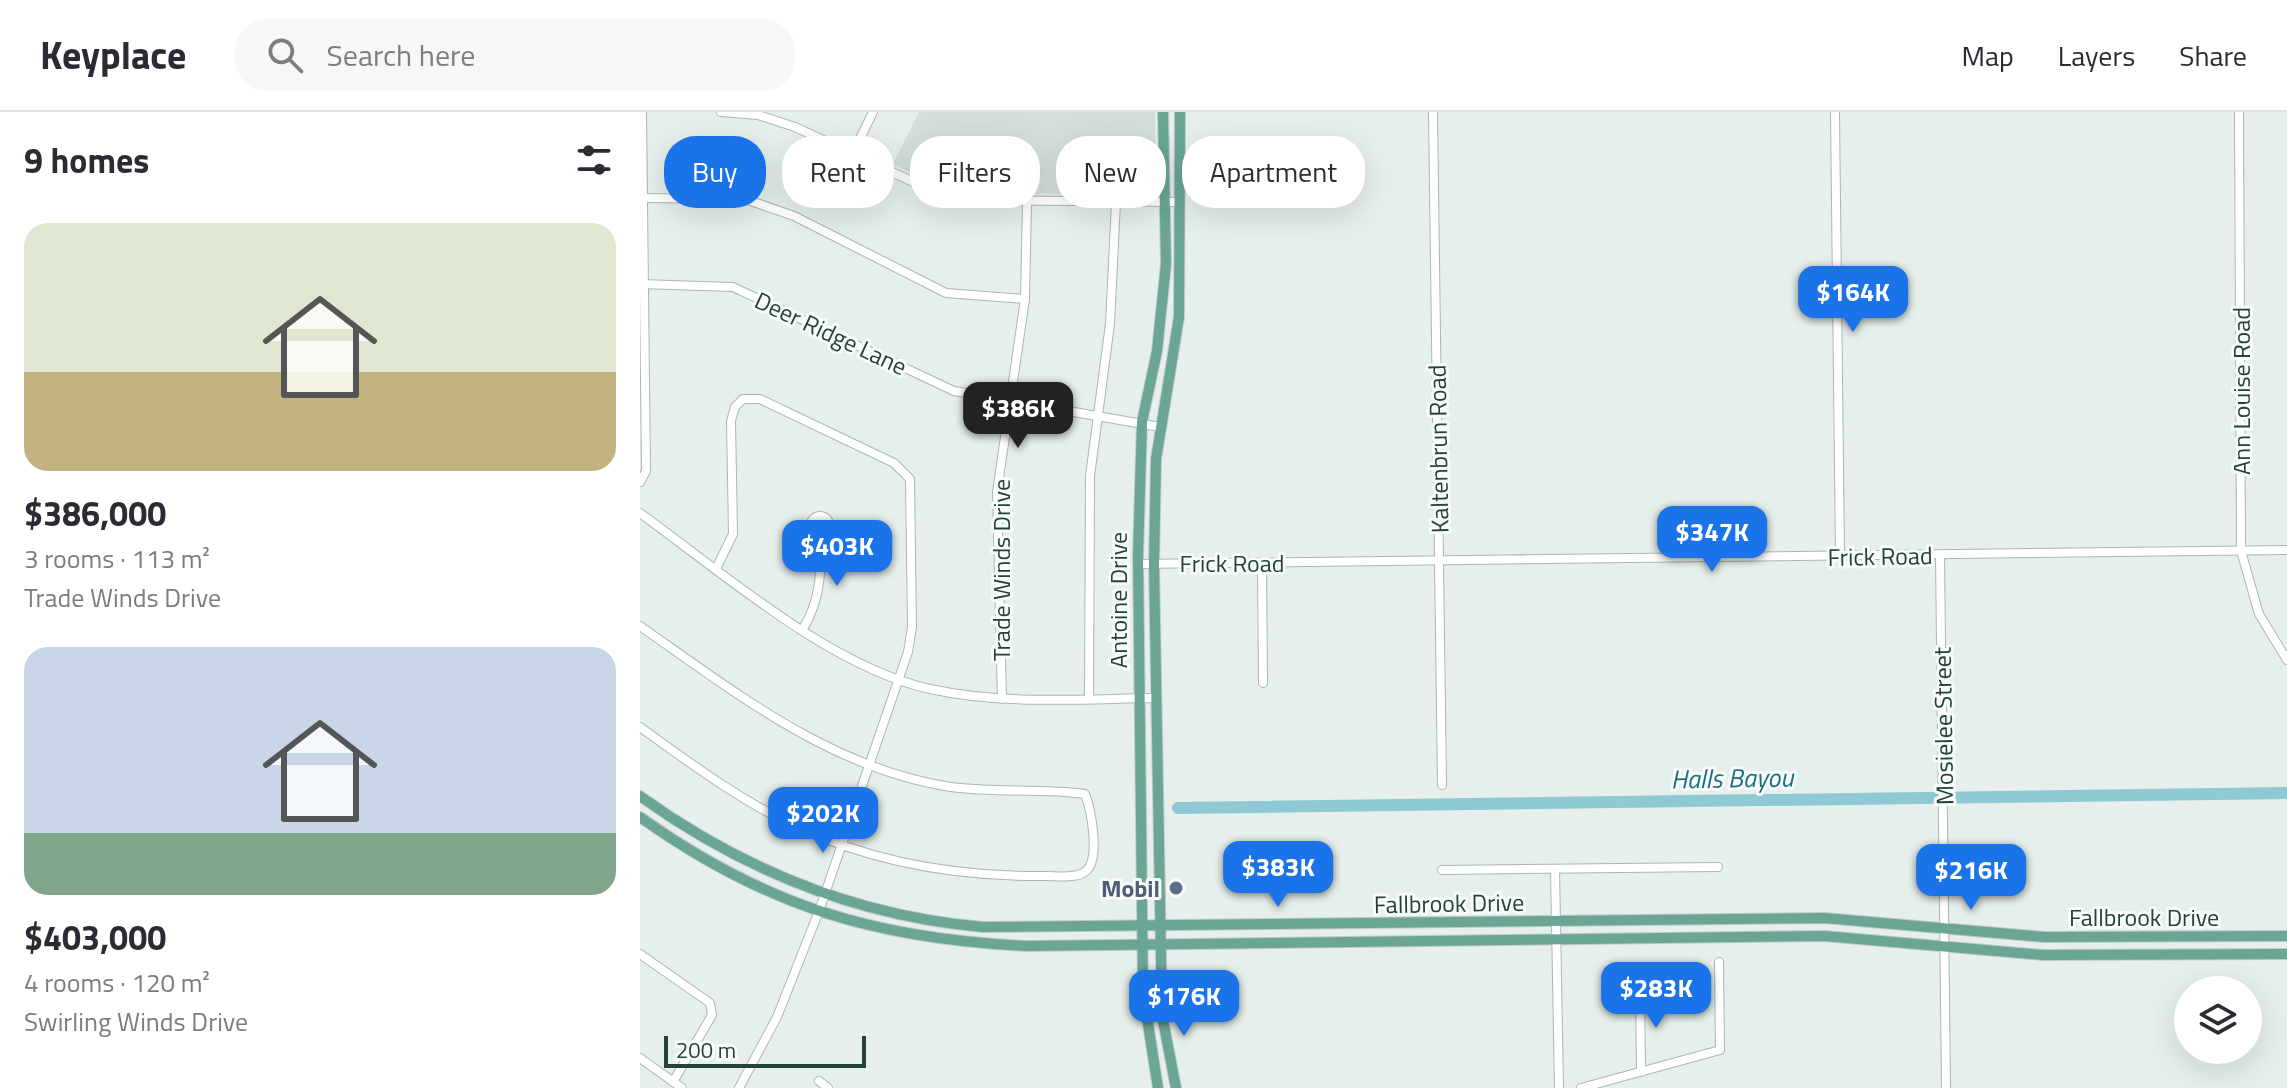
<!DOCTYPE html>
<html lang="en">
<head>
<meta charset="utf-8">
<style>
	:root { --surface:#fff; --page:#f7f7f7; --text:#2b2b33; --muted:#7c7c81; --line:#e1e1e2; --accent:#1a73e8 }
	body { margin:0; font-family:"Titillium Web",sans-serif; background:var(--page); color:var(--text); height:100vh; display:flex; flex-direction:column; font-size:30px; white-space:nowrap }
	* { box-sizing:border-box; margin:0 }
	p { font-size:26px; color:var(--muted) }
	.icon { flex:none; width:44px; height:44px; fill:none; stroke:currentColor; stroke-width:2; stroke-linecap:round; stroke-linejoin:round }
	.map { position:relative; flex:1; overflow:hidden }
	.panel { display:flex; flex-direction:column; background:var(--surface); width:640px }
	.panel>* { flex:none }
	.guide { position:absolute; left:24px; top:24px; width:760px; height:72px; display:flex; gap:16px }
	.tools { position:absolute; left:1534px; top:864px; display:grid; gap:16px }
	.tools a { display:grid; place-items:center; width:88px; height:88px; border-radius:50%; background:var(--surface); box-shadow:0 8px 32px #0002; font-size:40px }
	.scale { position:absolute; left:24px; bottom:20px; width:202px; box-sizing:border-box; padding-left:8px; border:4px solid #24423a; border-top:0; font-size:22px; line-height:28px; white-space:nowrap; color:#24423a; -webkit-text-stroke:6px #f7fbf9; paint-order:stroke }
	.price { position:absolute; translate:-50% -68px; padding:0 18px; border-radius:16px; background:var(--accent); color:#fff; font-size:26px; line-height:52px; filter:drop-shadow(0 2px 4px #0008) }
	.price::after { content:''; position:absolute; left:50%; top:48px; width:24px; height:18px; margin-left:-12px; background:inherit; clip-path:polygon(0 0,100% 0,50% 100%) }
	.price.active { background:#222; color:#fff }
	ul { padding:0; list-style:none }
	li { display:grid; align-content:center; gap:16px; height:424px; padding:0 24px }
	li span { display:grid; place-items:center; height:248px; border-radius:24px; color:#555 }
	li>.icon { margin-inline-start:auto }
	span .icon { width:144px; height:144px; fill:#fffc; stroke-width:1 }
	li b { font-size:34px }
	h2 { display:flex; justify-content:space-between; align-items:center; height:96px; padding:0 24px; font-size:34px }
	.pill { padding:0 28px; border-radius:32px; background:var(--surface); box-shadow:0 8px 32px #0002; font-size:28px; line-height:72px }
	.pill.active { background:var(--accent); color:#fff }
	header { display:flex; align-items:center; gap:48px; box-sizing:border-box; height:112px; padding:0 40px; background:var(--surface); border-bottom:2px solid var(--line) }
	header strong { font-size:38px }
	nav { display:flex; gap:44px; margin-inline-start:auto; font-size:28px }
	.search { width:560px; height:72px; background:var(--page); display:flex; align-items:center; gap:20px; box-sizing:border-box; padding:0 28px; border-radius:32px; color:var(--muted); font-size:30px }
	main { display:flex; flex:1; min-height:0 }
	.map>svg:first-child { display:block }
	.built { fill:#d4dfda }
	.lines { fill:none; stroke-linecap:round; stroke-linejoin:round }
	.river { stroke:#8ec9d4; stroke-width:12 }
	.minor-casing { stroke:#a8b8b2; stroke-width:10 }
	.major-casing { stroke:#c2cac8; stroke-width:12 }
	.minor { stroke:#fff; stroke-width:8 }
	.major { stroke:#6aa596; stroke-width:10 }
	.service-dot { fill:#5c6f8a; stroke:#f7fbf9; stroke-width:3 }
	.labels { text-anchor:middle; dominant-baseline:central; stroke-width:6; stroke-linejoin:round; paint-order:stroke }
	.street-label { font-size:24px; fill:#24423a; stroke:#f7fbf9 }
	.service-label { font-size:24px; font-weight:bold; fill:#4e5e75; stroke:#f7fbf9; text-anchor:end }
	.water-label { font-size:26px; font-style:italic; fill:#1c6f80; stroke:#f7fbf9 }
</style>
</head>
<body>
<header>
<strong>Keyplace</strong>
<div class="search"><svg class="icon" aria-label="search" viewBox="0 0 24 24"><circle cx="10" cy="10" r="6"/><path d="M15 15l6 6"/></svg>Search here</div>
<nav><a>Map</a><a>Layers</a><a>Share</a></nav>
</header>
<main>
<section class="panel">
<h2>9 homes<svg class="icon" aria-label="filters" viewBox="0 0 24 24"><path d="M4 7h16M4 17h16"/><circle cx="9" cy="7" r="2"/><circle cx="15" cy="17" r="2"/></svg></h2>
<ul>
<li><span style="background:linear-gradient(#dfe7d0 60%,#c2b280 0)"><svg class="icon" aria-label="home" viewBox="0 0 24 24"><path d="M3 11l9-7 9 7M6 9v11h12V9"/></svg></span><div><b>$386,000</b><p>3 rooms · 113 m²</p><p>Trade Winds Drive</p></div></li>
<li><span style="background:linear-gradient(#c9d6e8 75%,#7fa58c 0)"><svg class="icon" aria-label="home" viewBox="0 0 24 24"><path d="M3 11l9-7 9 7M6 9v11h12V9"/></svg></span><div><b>$403,000</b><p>4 rooms · 120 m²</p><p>Swirling Winds Drive</p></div></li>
</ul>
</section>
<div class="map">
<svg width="1647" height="976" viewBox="0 0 1647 976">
	<rect width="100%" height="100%" fill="#e6efeb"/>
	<!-- built -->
	<polygon class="built" points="279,0 515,0 516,81 333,82 303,76 253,52"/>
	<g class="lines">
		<!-- river -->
		<polyline class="river" points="538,696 1647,681"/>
		<defs>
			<g id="minor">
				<polyline points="81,0 118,3 155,15 312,88 540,90"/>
				<polyline points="793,0 802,673"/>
				<polyline points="1195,0 1200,444"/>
				<polyline points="1599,0 1601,439 1619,502 1647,548"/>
				<polyline points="213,41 233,0"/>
				<polyline points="0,86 105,87 154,104 306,181 385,187"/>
				<polyline points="0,172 93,175 314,279 520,315"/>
				<polyline points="0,370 6,359 2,0"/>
				<path d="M 0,401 C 83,461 190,555 290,577 C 364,593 440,587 515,586"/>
				<circle cx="180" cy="413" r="9"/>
				<polyline points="1300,443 1306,976"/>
				<polyline points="622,451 623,571"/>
				<polyline points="498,452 1647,438"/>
				<polyline points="76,457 93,422 91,309 95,295 103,287 120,287 254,351 270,367 272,515 268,540 179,799 137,905 99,976"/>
				<path d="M 0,514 C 96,581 192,657 311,675 C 355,681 401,676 445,682 C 451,697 460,745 447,758 C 439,767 418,764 406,764 C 318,765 233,751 153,713 C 98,687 50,651 0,615"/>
				<path d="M 163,517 C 182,485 181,458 180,422"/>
				<polyline points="362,587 357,380 385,187 387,91"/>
				<polyline points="449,587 450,364 470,212 476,90"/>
				<polyline points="915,757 919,976"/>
				<polyline points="802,758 1078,755"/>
				<polyline points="0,842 70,891 72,903 33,970"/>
				<polyline points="1000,877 1001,960"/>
				<polyline points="0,946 42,976"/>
				<polyline points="179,969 188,976"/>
				<polyline points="941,976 1080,938 1079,850"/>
			</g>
			<g id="major">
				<path d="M 0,684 C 103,758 216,804 343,815 L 1184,806 L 1404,825 L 1647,824"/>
				<path d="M 0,705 C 125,794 235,827 388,834 L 1184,824 L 1403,843 L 1647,842"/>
				<polyline points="518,976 503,880 498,443 502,310 517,239 526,152 523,0"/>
				<polyline points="536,976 522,903 514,452 516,347 539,205 540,0"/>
			</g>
		</defs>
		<!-- minor casing -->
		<use href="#minor" class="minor-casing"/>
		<!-- major casing -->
		<use href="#major" class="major-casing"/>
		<!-- minor -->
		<use href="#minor" class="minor"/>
		<!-- major -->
		<use href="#major" class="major"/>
	</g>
	<!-- markers -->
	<circle class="service-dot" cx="536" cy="776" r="8"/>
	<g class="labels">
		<!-- street labels -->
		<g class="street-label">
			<text transform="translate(191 221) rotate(25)">Deer Ridge Lane</text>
			<text transform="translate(1601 279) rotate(-90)">Ann Louise Road</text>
			<text transform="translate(798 337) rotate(-91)">Kaltenbrun Road</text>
			<text transform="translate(1240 444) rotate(-1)">Frick Road</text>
			<text x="592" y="451">Frick Road</text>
			<text transform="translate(361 458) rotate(-90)">Trade Winds Drive</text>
			<text transform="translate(478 488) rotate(-90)">Antoine Drive</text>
			<text transform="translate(1303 614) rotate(-91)">Mosielee Street</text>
			<text transform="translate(809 791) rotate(-1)">Fallbrook Drive</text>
			<text x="1504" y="805">Fallbrook Drive</text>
		</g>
		<!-- service labels -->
		<g class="service-label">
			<text x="520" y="776">Mobil</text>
		</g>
		<!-- water labels -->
		<g class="water-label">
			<text transform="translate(1092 666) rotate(-1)">Halls Bayou</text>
		</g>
	</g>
</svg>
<div class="tools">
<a><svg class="icon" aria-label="layers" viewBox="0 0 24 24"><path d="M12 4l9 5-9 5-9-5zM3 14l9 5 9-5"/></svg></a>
</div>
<div class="scale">200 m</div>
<b class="price" style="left:1213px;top:222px">$164K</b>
<b class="price active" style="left:378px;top:338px">$386K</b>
<b class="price" style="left:1072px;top:462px">$347K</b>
<b class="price" style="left:197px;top:476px">$403K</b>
<b class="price" style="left:183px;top:743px">$202K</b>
<b class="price" style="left:638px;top:797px">$383K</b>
<b class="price" style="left:1331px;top:800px">$216K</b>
<b class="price" style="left:1016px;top:918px">$283K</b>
<b class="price" style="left:544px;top:926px">$176K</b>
<div class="guide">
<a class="pill active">Buy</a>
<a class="pill">Rent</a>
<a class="pill">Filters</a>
<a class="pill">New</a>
<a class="pill">Apartment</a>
</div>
</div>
</main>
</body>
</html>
